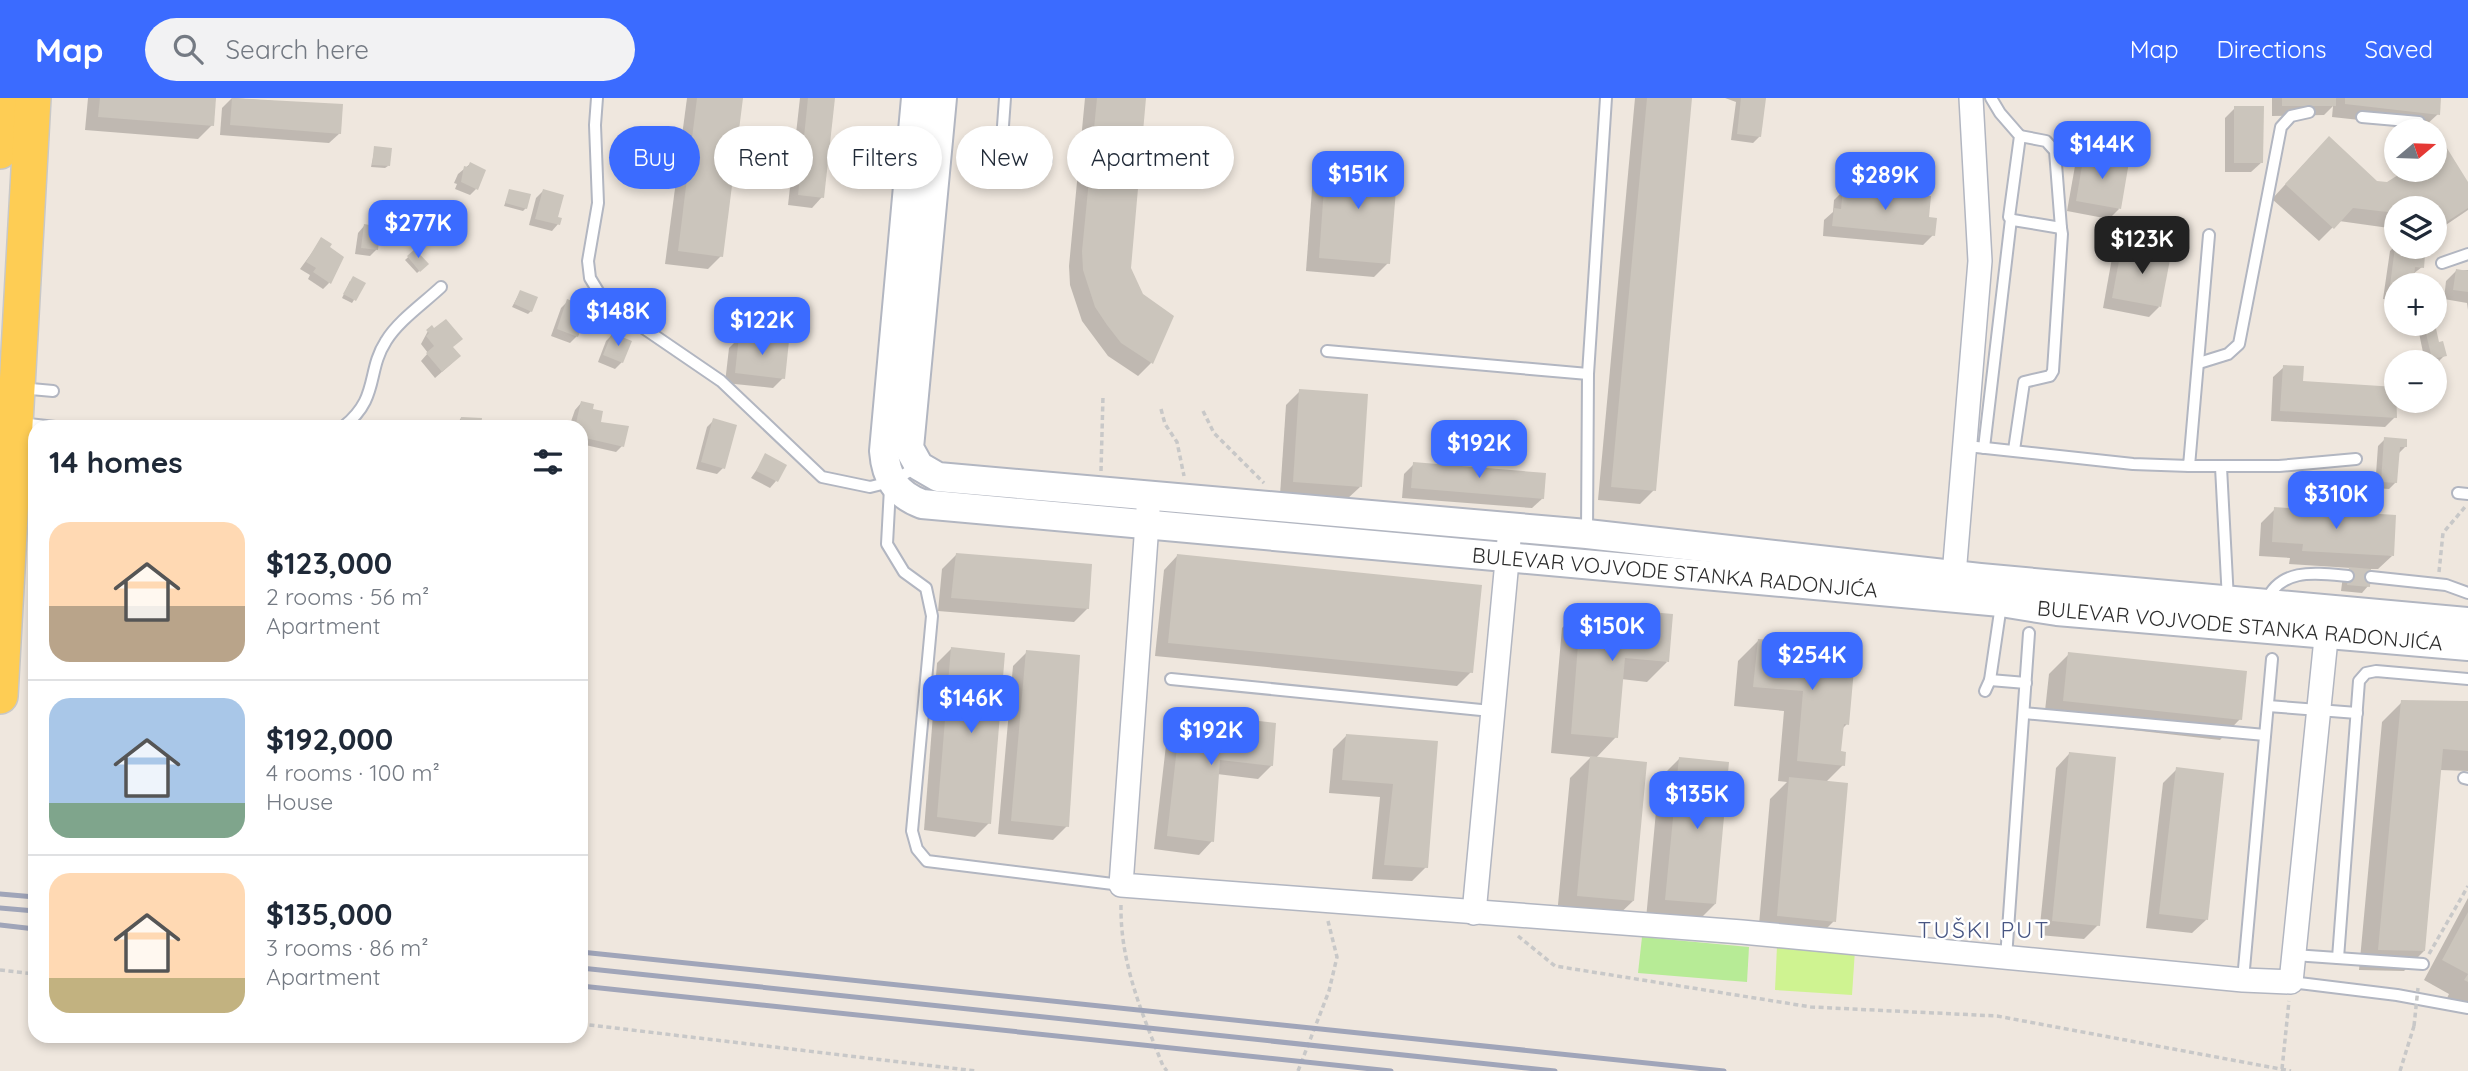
<!DOCTYPE html>
<html lang="en">
<head>
<meta charset="utf-8">
<style>
	:root { --surface:#fff; --page:#f2f2f3; --text:#1f2937; --muted:#747a83; --line:#e0e1e3; --accent:#3b6bff }
	body { margin:0; font-family:Quicksand,sans-serif; background:var(--page); color:var(--text); height:100vh; display:flex; flex-direction:column; font-size:26px; white-space:nowrap }
	* { box-sizing:border-box; margin:0 }
	p { font-size:23px; color:var(--muted) }
	.icon { flex:none; width:38px; height:38px; fill:none; stroke:currentColor; stroke-width:2; stroke-linecap:round; stroke-linejoin:round }
	.map { position:relative; flex:1; overflow:hidden }
	.sheet { position:absolute; left:28px; top:322px; width:560px; height:623px; display:flex; flex-direction:column; background:var(--surface); border-radius:21px; box-shadow:0 4px 10px #0003 }
	.sheet>* { flex:none }
	.top-card { position:absolute; left:609px; top:28px; width:665px; height:63px; display:flex; gap:14px }
	.needle { width:46px; rotate:71deg }
	.fabs { position:absolute; left:2384px; top:21px; display:grid; gap:14px }
	.fabs a { display:grid; place-items:center; width:63px; height:63px; border-radius:50%; background:var(--surface); box-shadow:0 4px 10px #0003; font-size:35px }
	.price { position:absolute; translate:-50% -60px; padding:0 16px; border-radius:14px; background:var(--accent); color:#fff; font-size:23px; line-height:46px; filter:drop-shadow(0 2px 4px #0008) }
	.price::after { content:''; position:absolute; left:50%; top:42px; width:21px; height:16px; margin-left:-10px; background:inherit; clip-path:polygon(0 0,100% 0,50% 100%) }
	.price.selected { background:#222; color:#fff }
	ul { padding:0; list-style:none }
	li { display:flex; align-items:center; gap:21px; height:175px; padding:0 21px }
	li+li { border-top:2px solid var(--line) }
	li span { display:grid; place-items:center; flex:none; width:196px; height:140px; border-radius:21px; color:#555 }
	li>.icon { margin-inline-start:auto }
	span .icon { width:84px; height:84px; fill:#fffc; stroke-width:1 }
	li b { font-size:30px }
	h2 { display:flex; justify-content:space-between; align-items:center; height:84px; padding:0 21px; font-size:30px }
	.chip { padding:0 24px; border-radius:32px; background:var(--surface); box-shadow:0 4px 10px #0003; font-size:24px; line-height:63px }
	.chip.selected { background:var(--accent); color:#fff }
	header { display:flex; align-items:center; gap:42px; box-sizing:border-box; height:98px; padding:0 35px; background:var(--accent); color:#fff }
	header strong { font-size:33px }
	nav { display:flex; gap:38px; margin-inline-start:auto; font-size:24px }
	.search { width:490px; height:63px; background:var(--page); display:flex; align-items:center; gap:18px; box-sizing:border-box; padding:0 24px; border-radius:38px; color:var(--muted); font-size:26px }
	.map>svg:first-child { display:block }
	.green { fill:#b7eb96 }
	.pitch { fill:#cff391 }
	.shadow { fill:#0003 }
	.building { fill:#cbc5bc }
	.lines { fill:none; stroke-linecap:round; stroke-linejoin:round }
	.service-casing { stroke:#b2b6c1; stroke-width:14 }
	.minor-casing { stroke:#b2b6c1; stroke-width:26 }
	.tertiary-casing { stroke:#b2b6c1; stroke-width:32 }
	.primary-casing { stroke:#c8c8c8; stroke-width:38 }
	.path { stroke:#c8c8c8; stroke-width:3.5; stroke-dasharray:5 3.5; stroke-linecap:butt }
	.service { stroke:#fff; stroke-width:10 }
	.minor { stroke:#fff; stroke-width:23 }
	.tertiary { stroke:#fff; stroke-width:28 }
	.primary { stroke:#fecd54; stroke-width:35 }
	.rail { stroke:#a0a5b9; stroke-width:5 }
	.path-bridge { stroke:#c8c8c8; stroke-width:3.5; stroke-dasharray:5 3.5; stroke-linecap:butt }
	.labels { text-anchor:middle; dominant-baseline:central; stroke-width:5; stroke-linejoin:round; paint-order:stroke }
	.street-label { font-size:21px; fill:#2d2d2d; stroke:#fff }
	.neighbourhood-label { font-size:23px; letter-spacing:2px; fill:#485683; stroke:#fff }
</style>
</head>
<body>
<header>
<strong>Map</strong>
<div class="search"><svg class="icon" aria-label="search" viewBox="0 0 24 24"><circle cx="10" cy="10" r="6"/><path d="M15 15l6 6"/></svg>Search here</div>
<nav><a>Map</a><a>Directions</a><a>Saved</a></nav>
</header>
<div class="map">
<svg width="2468" height="973" viewBox="0 0 2468 973">
	<rect width="100%" height="100%" fill="#efe7de"/>
	<!-- green -->
	<polygon class="green" points="1642,839 1749,849 1747,884 1638,875"/>
	<!-- pitch -->
	<polygon class="pitch" points="1777,848 1855,852 1852,897 1775,892"/>
	<!-- shadow -->
	<g class="shadow">
		<polygon points="88,0 214,0 212,27 198,41 85,32"/>
		<polygon points="232,0 342,8 340,35 329,45 220,37 222,10"/>
		<polygon points="687,0 742,0 721,158 708,171 665,166"/>
		<polygon points="800,0 833,0 822,99 812,110 788,107"/>
		<polygon points="1085,0 1144,0 1129,170 1151,265 1138,278 1108,258 1082,223 1070,187 1069,168"/>
		<polygon points="1635,0 1690,0 1654,392 1640,406 1598,402"/>
		<polygon points="1725,0 1764,0 1760,38 1753,45 1731,42 1736,4"/>
		<polygon points="2272,0 2440,0 2438,16 2424,29 2332,19 2333,8 2324,17 2272,18"/>
		<polygon points="2235,10 2262,64 2251,74 2225,74 2225,20"/>
		<polygon points="636,43 660,81 653,88 626,85 630,50"/>
		<polygon points="375,50 388,68 385,70 371,69"/>
		<polygon points="2315,54 2377,84 2388,86 2410,72 2434,72 2468,87 2468,112 2434,135 2434,110 2396,110 2396,131 2339,123 2319,143 2272,101"/>
		<polygon points="2085,58 2119,111 2109,121 2067,113 2075,68"/>
		<polygon points="1327,63 1388,165 1374,179 1306,173 1313,77"/>
		<polygon points="470,66 476,91 470,97 455,91 457,86 454,85 458,76"/>
		<polygon points="510,92 526,110 523,113 504,108"/>
		<polygon points="1844,92 1927,121 1933,137 1923,147 1823,138 1824,122 1833,114 1834,102"/>
		<polygon points="543,93 558,126 552,133 529,127 536,100"/>
		<polygon points="364,128 377,151 370,158 355,156 358,135"/>
		<polygon points="322,141 329,185 323,191 308,181 310,177 300,171"/>
		<polygon points="2396,147 2413,149 2410,157 2422,169 2413,176 2412,180 2421,181 2420,187 2396,187 2396,203 2383,201 2390,153"/>
		<polygon points="2122,149 2159,209 2149,219 2103,210 2112,160"/>
		<polygon points="415,153 427,166 417,175 405,162"/>
		<polygon points="2468,172 2468,212 2467,205 2444,201 2446,183 2456,173"/>
		<polygon points="350,183 354,202 352,205 342,200"/>
		<polygon points="520,194 531,213 528,216 512,209"/>
		<polygon points="568,203 577,238 570,245 551,238 561,210"/>
		<polygon points="2425,229 2445,257 2438,264 2425,264 2419,235"/>
		<polygon points="428,233 451,250 452,265 435,280 421,263 428,255 421,246"/>
		<polygon points="612,237 622,264 615,271 598,264 606,243"/>
		<polygon points="739,240 783,280 773,290 725,285 729,250"/>
		<polygon points="2284,269 2301,285 2395,319 2385,329 2271,323 2273,279"/>
		<polygon points="1300,293 1360,389 1346,402 1280,397 1286,307"/>
		<polygon points="581,305 622,348 616,354 581,346 581,329 569,329 575,312"/>
		<polygon points="461,320 480,329 455,329"/>
		<polygon points="714,322 723,370 717,376 696,371 707,329"/>
		<polygon points="2385,341 2405,349 2398,356 2396,384 2389,391 2375,390 2378,348"/>
		<polygon points="766,358 776,383 770,390 751,380"/>
		<polygon points="1414,366 1543,400 1532,410 1402,400 1404,376"/>
		<polygon points="2275,411 2392,458 2378,471 2370,471 2368,488 2362,495 2341,493 2343,478 2351,470 2289,466 2290,460 2259,458 2261,425"/>
		<polygon points="956,457 1088,510 1074,524 938,513 942,471"/>
		<polygon points="1177,458 1471,574 1457,588 1155,558 1164,472"/>
		<polygon points="1582,510 1667,564 1647,584 1621,581 1616,639 1595,661 1633,803 1612,823 1557,817 1570,680 1591,659 1551,655 1562,530"/>
		<polygon points="1759,542 1807,553 1813,547 1847,626 1842,631 1839,655 1843,667 1826,684 1834,823 1814,843 1758,838 1770,701 1787,684 1778,683 1784,613 1734,608 1738,563"/>
		<polygon points="951,551 989,725 975,739 924,732 937,565"/>
		<polygon points="1027,554 1067,728 1053,742 998,736 1013,568"/>
		<polygon points="2069,556 2240,621 2220,642 2044,622 2049,576"/>
		<polygon points="2402,604 2468,605 2468,673 2440,672 2424,853 2404,873 2359,872 2382,624"/>
		<polygon points="1181,616 1272,667 1258,681 1217,676 1212,743 1199,757 1154,751 1168,630"/>
		<polygon points="1347,637 1436,645 1426,769 1412,783 1372,781 1380,699 1329,695 1333,651"/>
		<polygon points="2069,656 2098,827 2084,841 2039,837 2056,670"/>
		<polygon points="1679,661 1715,806 1695,826 1646,821 1659,681"/>
		<polygon points="2177,671 2206,822 2192,835 2146,830 2163,685"/>
		<polygon points="2468,800 2468,914 2446,902 2449,896 2424,882"/>
	</g>
	<!-- building -->
	<g class="building">
		<polygon points="100,0 216,0 214,28 98,19"/>
		<polygon points="232,0 343,6 341,36 230,27"/>
		<polygon points="697,0 743,0 723,159 678,153"/>
		<polygon points="808,0 835,0 824,100 798,97"/>
		<polygon points="1097,0 1146,0 1131,170 1143,196 1174,218 1153,266 1121,245 1107,227 1095,209 1083,172 1082,153"/>
		<polygon points="1647,0 1692,0 1656,393 1611,389"/>
		<polygon points="1741,0 1766,0 1761,39 1737,36"/>
		<rect x="2282" y="0" width="54" height="8"/>
		<polygon points="2345,0 2441,0 2440,17 2345,6"/>
		<polygon points="2234,8 2264,8 2263,65 2234,65"/>
		<polygon points="2329,38 2377,83 2387,84 2406,72 2434,72 2434,54 2445,47 2468,84 2468,110 2434,132 2434,110 2396,110 2396,115 2353,110 2334,131 2285,86"/>
		<polygon points="636,41 665,44 662,82 632,79"/>
		<polygon points="374,48 392,50 390,68 372,67"/>
		<polygon points="2084,56 2129,64 2121,111 2076,103"/>
		<polygon points="1326,61 1398,67 1390,166 1319,160"/>
		<polygon points="470,64 486,72 478,92 461,84 464,68 468,69"/>
		<polygon points="1843,90 1931,98 1929,119 1937,120 1935,138 1832,128 1834,110 1841,111"/>
		<polygon points="509,91 531,96 527,111 505,105"/>
		<polygon points="543,91 564,97 558,119 562,120 560,127 535,121"/>
		<polygon points="364,126 381,129 378,152 361,150"/>
		<polygon points="321,139 332,146 330,149 344,159 331,186 313,174 316,170 306,164"/>
		<polygon points="2122,147 2171,156 2161,209 2112,200"/>
		<polygon points="2395,149 2413,149 2412,156 2425,157 2424,170 2415,169 2414,179 2423,180 2422,187 2396,187 2396,196 2389,195"/>
		<polygon points="415,151 429,166 420,174 407,158"/>
		<polygon points="2456,171 2468,173 2468,194 2453,192"/>
		<polygon points="353,178 366,185 356,203 343,196"/>
		<polygon points="520,192 538,199 532,214 514,206"/>
		<polygon points="567,201 589,209 578,239 557,231"/>
		<polygon points="446,221 463,241 453,249 461,258 442,274 426,255 434,248 426,238 429,235 426,232 432,227 434,230"/>
		<polygon points="2435,226 2439,244 2443,243 2447,258 2432,261 2424,227"/>
		<polygon points="612,235 632,243 623,265 603,257"/>
		<polygon points="739,238 789,243 785,281 735,275"/>
		<polygon points="2283,267 2304,268 2303,283 2396,289 2397,320 2280,313"/>
		<polygon points="1299,291 1368,296 1362,389 1293,384"/>
		<polygon points="581,303 594,306 593,311 603,313 601,324 629,328 624,349 581,339 581,329 570,329 571,324 576,325"/>
		<polygon points="461,319 482,320 481,329 460,329"/>
		<polygon points="713,320 737,327 725,371 701,364"/>
		<polygon points="2384,339 2407,341 2407,349 2400,349 2397,385 2381,384"/>
		<polygon points="765,355 787,367 778,384 756,373"/>
		<polygon points="1413,364 1546,375 1544,401 1411,390"/>
		<polygon points="2274,409 2396,417 2394,458 2302,453 2303,446 2272,444"/>
		<polygon points="956,455 1092,466 1089,511 951,500"/>
		<polygon points="1177,456 1482,487 1473,575 1168,545"/>
		<polygon points="2349,469 2371,471 2370,489 2347,487"/>
		<polygon points="1581,508 1673,516 1669,564 1625,560 1618,640 1571,636"/>
		<polygon points="1758,541 1799,544 1798,550 1812,552 1812,545 1856,549 1849,627 1844,626 1841,653 1846,654 1845,668 1797,663 1803,593 1753,589"/>
		<polygon points="951,549 1005,555 991,726 937,719"/>
		<polygon points="1026,552 1080,557 1069,729 1011,723"/>
		<polygon points="2068,554 2247,573 2242,622 2063,603"/>
		<polygon points="2401,602 2468,603 2468,653 2443,651 2425,853 2378,852"/>
		<polygon points="1181,614 1276,625 1273,668 1220,662 1214,744 1167,738"/>
		<polygon points="1346,636 1438,643 1428,770 1384,767 1393,686 1342,682"/>
		<polygon points="2069,654 2116,659 2100,828 2052,823"/>
		<polygon points="1590,658 1647,664 1634,803 1577,798"/>
		<polygon points="1679,659 1729,664 1716,806 1665,802"/>
		<polygon points="2176,669 2224,675 2208,822 2159,816"/>
		<polygon points="1789,679 1848,685 1836,824 1777,818"/>
		<polygon points="2468,814 2468,884 2464,882 2468,876 2442,862"/>
	</g>
	<g class="lines">
		<defs>
			<g id="service">
				<polyline points="597,0 595,27 598,105 588,163 590,180 604,203 721,283 822,379 870,389 890,384 919,368"/>
				<polyline points="1005,0 1001,56 1009,63 1046,62"/>
				<polyline points="1991,0 2000,15 2020,38 2009,119 2013,122 2061,130 2062,136 2053,273 2050,278 2024,284 2014,352"/>
				<polyline points="2362,19 2419,24"/>
				<polyline points="2020,38 2046,43 2055,53 2061,130"/>
				<polyline points="2442,165 2468,156"/>
				<polyline points="1327,253 1588,276"/>
				<polyline points="2199,265 2228,256 2239,246 2281,29 2291,18 2309,14"/>
				<polyline points="20,290 53,293"/>
				<polyline points="20,325 55,329"/>
				<path d="M 343,329 C 380,300 366,274 386,243 C 398,223 424,205 441,189"/>
				<polyline points="1967,348 2133,366 2189,368 2209,137"/>
				<polyline points="1984,350 2011,121"/>
				<polyline points="2189,368 2279,368 2356,361"/>
				<polyline points="2221,369 2228,502"/>
				<polyline points="890,390 887,446 904,474 926,490 932,518 912,733 917,751 927,763 1121,787"/>
				<polyline points="2458,395 2468,396"/>
				<polyline points="1587,436 1588,276 1606,0"/>
				<polyline points="2371,479 2446,487 2468,495"/>
				<path d="M 2266,504 C 2280,469 2317,475 2348,478"/>
				<polyline points="1171,581 1491,613"/>
				<polyline points="1990,582 2026,585"/>
				<polyline points="1985,593 1990,582 2001,507"/>
				<polyline points="2268,608 2357,615"/>
				<polyline points="2024,615 2265,637"/>
				<polyline points="2464,680 2468,681"/>
				<polyline points="2294,857 2423,866"/>
				<polyline points="2006,860 2029,535"/>
				<polyline points="2338,860 2359,583 2366,575 2376,573 2468,581"/>
				<polyline points="2243,882 2272,561"/>
				<polyline points="2291,884 2397,897 2468,910"/>
			</g>
			<g id="minor">
				<polyline points="1149,398 1121,787 1742,834 2243,882 2291,884 2328,521"/>
				<polyline points="1954,477 1980,163 1971,0"/>
				<polyline points="1474,815 1510,431"/>
			</g>
			<g id="tertiary">
				<path d="M 916,0 L 884,353 C 886,380 896,396 922,406 L 2001,504 L 2057,513 L 2468,548"/>
				<polyline points="942,0 909,350 919,368 938,379 1587,436 1980,480 2468,524"/>
			</g>
			<g id="primary">
				<polyline points="0,53 3,0"/>
				<polyline points="0,598 33,0"/>
			</g>
		</defs>
		<!-- service casing -->
		<use href="#service" class="service-casing"/>
		<!-- minor casing -->
		<use href="#minor" class="minor-casing"/>
		<!-- tertiary casing -->
		<use href="#tertiary" class="tertiary-casing"/>
		<!-- primary casing -->
		<use href="#primary" class="primary-casing"/>
		<!-- path -->
		<g class="path">
			<polyline points="1161,311 1165,326 1177,344 1184,378"/>
			<polyline points="1203,313 1214,335 1264,385"/>
			<polyline points="1101,373 1103,298"/>
			<polyline points="2439,474 2443,435 2465,409"/>
			<path d="M 1121,807 C 1120,865 1142,915 1163,968 L 1167,973"/>
			<polyline points="1518,838 1555,868 1811,909 1997,918 2291,973"/>
			<polyline points="2429,856 2468,788"/>
			<polyline points="0,872 35,876"/>
			<polyline points="581,926 976,973"/>
			<polyline points="2282,971 2289,903"/>
			<polyline points="1298,973 1329,893 1337,859 1328,823"/>
			<polyline points="2400,973 2414,928"/>
		</g>
		<!-- service -->
		<use href="#service" class="service"/>
		<!-- minor -->
		<use href="#minor" class="minor"/>
		<!-- tertiary -->
		<use href="#tertiary" class="tertiary"/>
		<!-- primary -->
		<use href="#primary" class="primary"/>
		<!-- rail -->
		<g class="rail">
			<polyline points="0,796 35,799"/>
			<polyline points="0,810 35,813"/>
			<polyline points="0,827 35,831"/>
			<polyline points="581,854 1724,973"/>
			<polyline points="581,870 1555,973"/>
			<polyline points="581,888 1391,973"/>
		</g>
		<!-- path-bridge -->
		<polyline class="path-bridge" points="2414,928 2418,890"/>
	</g>
	<g class="labels">
		<!-- street labels -->
		<g class="street-label">
			<text transform="translate(1675 474) rotate(5)">BULEVAR VOJVODE STANKA RADONJIĆA</text>
			<text transform="translate(2240 527) rotate(5)">BULEVAR VOJVODE STANKA RADONJIĆA</text>
		</g>
		<!-- neighbourhood labels -->
		<g class="neighbourhood-label">
			<text x="1984" y="831">TUŠKI PUT</text>
		</g>
	</g>
</svg>
<div class="fabs">
<a><svg class="needle" viewBox="-14 -14 28 28"><path d="M0-13l5 13h-10z" fill="#e53935"/><path d="M0 13l5-13h-10z" fill="#747a83"/></svg></a>
<a><svg class="icon" aria-label="layers" viewBox="0 0 24 24"><path d="M12 4l9 5-9 5-9-5zM3 14l9 5 9-5"/></svg></a>
<a>+</a>
<a>−</a>
</div>
<b class="price" style="left:2102px;top:83px">$144K</b>
<b class="price" style="left:1358px;top:113px">$151K</b>
<b class="price" style="left:1885px;top:114px">$289K</b>
<b class="price" style="left:418px;top:162px">$277K</b>
<b class="price selected" style="left:2142px;top:178px">$123K</b>
<b class="price" style="left:618px;top:250px">$148K</b>
<b class="price" style="left:762px;top:259px">$122K</b>
<b class="price" style="left:1479px;top:382px">$192K</b>
<b class="price" style="left:2336px;top:433px">$310K</b>
<b class="price" style="left:1612px;top:565px">$150K</b>
<b class="price" style="left:1812px;top:594px">$254K</b>
<b class="price" style="left:971px;top:637px">$146K</b>
<b class="price" style="left:1211px;top:669px">$192K</b>
<b class="price" style="left:1697px;top:733px">$135K</b>
<div class="top-card">
<a class="chip selected">Buy</a>
<a class="chip">Rent</a>
<a class="chip">Filters</a>
<a class="chip">New</a>
<a class="chip">Apartment</a>
</div>
<section class="sheet">
<h2>14 homes<svg class="icon" aria-label="filters" viewBox="0 0 24 24"><path d="M4 7h16M4 17h16"/><circle cx="9" cy="7" r="2"/><circle cx="15" cy="17" r="2"/></svg></h2>
<ul>
<li><span style="background:linear-gradient(#ffd9b3 60%,#b9a48a 0)"><svg class="icon" aria-label="home" viewBox="0 0 24 24"><path d="M3 11l9-7 9 7M6 9v11h12V9"/></svg></span><div><b>$123,000</b><p>2 rooms · 56 m²</p><p>Apartment</p></div></li>
<li><span style="background:linear-gradient(#a9c7e8 75%,#7fa58c 0)"><svg class="icon" aria-label="home" viewBox="0 0 24 24"><path d="M3 11l9-7 9 7M6 9v11h12V9"/></svg></span><div><b>$192,000</b><p>4 rooms · 100 m²</p><p>House</p></div></li>
<li><span style="background:linear-gradient(#ffd9b3 75%,#c2b280 0)"><svg class="icon" aria-label="home" viewBox="0 0 24 24"><path d="M3 11l9-7 9 7M6 9v11h12V9"/></svg></span><div><b>$135,000</b><p>3 rooms · 86 m²</p><p>Apartment</p></div></li>
</ul>
</section>
</div>
</body>
</html>
